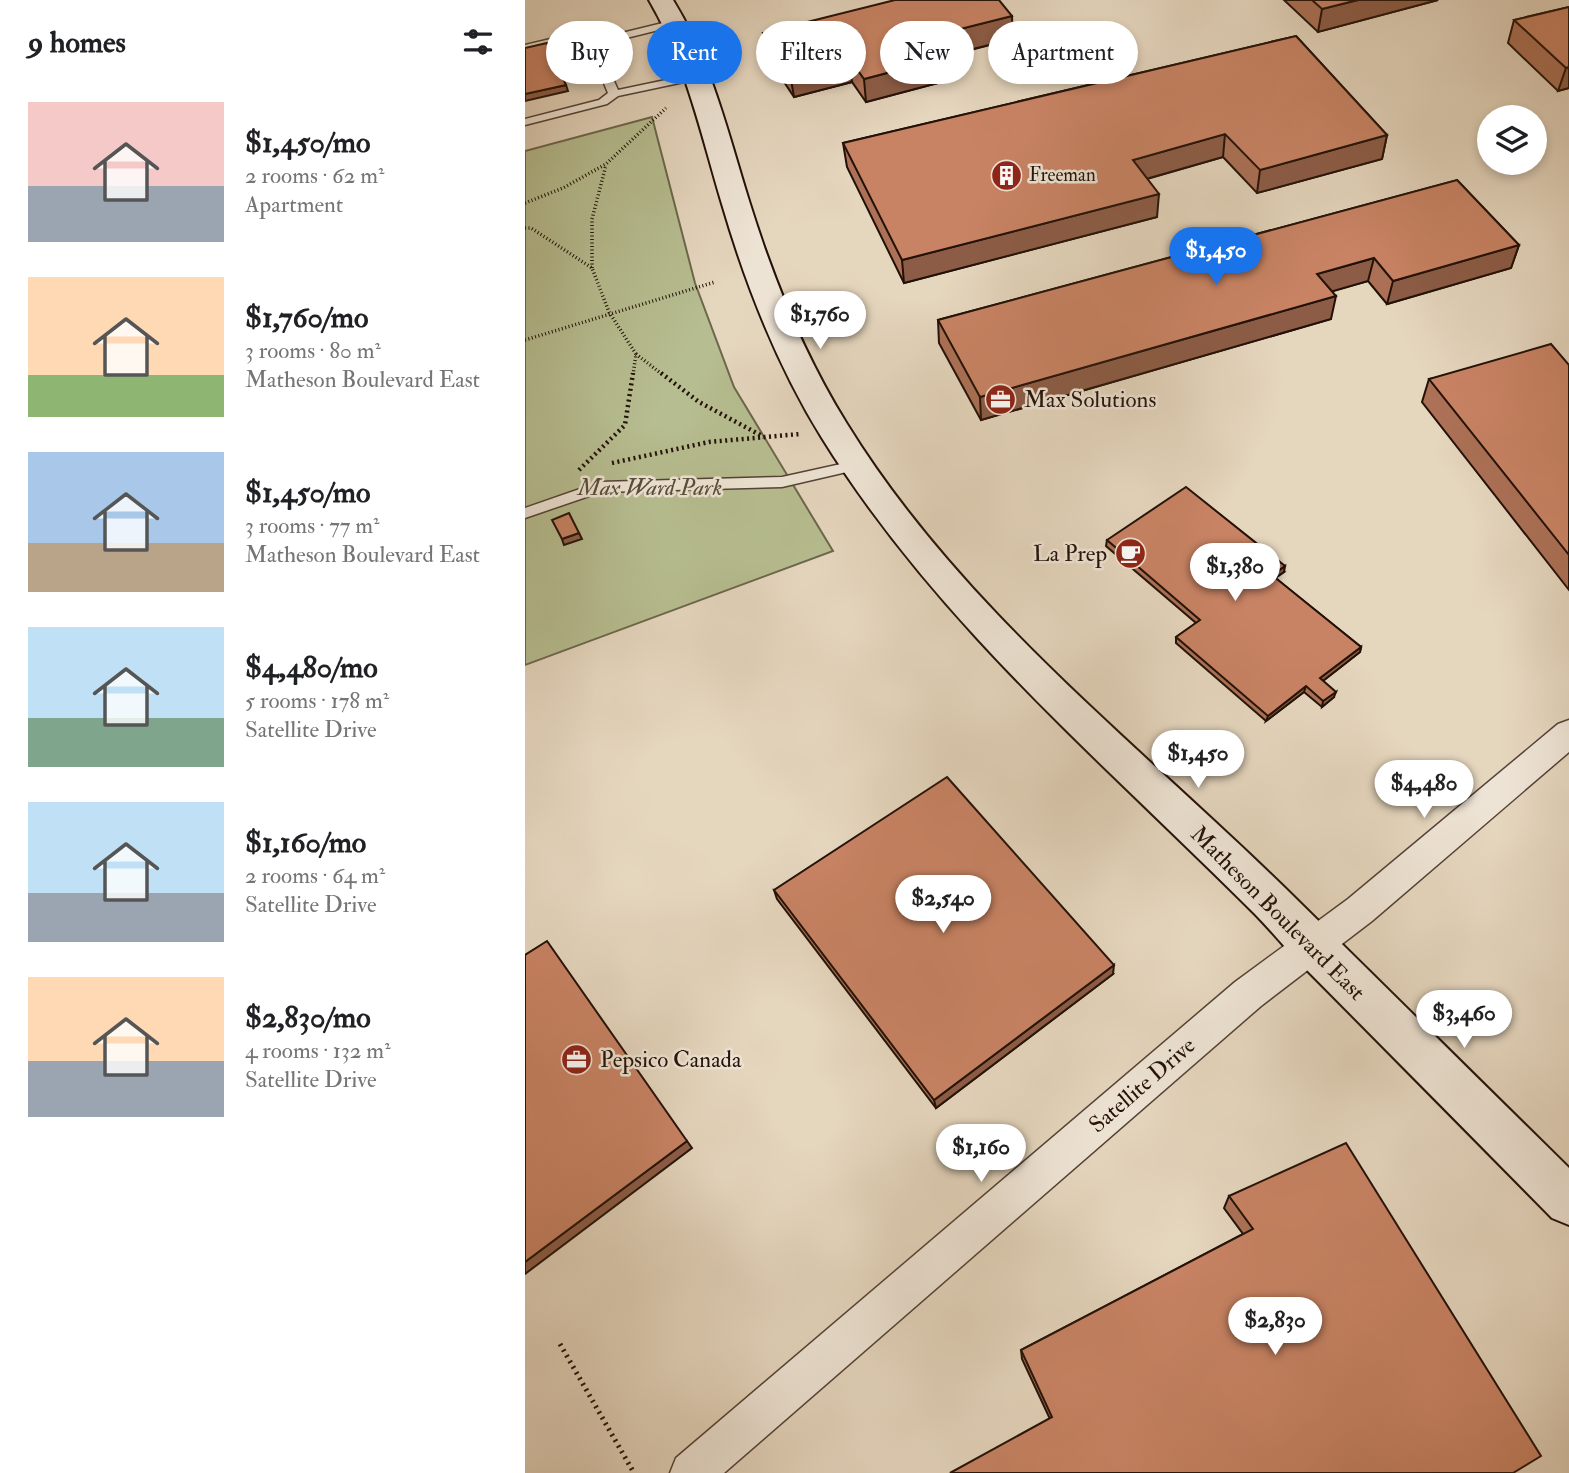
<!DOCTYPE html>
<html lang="en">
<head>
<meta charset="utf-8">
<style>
	:root { --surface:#fff; --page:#f6f6f6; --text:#202124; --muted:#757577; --accent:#1a73e8 }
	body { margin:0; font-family:"IM FELL Double Pica",serif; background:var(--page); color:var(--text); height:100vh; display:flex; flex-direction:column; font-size:26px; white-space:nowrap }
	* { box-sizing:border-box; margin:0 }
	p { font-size:23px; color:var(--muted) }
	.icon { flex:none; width:38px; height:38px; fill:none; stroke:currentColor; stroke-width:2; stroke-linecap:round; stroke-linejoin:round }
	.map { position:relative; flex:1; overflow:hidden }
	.drawer { display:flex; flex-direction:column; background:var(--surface); width:525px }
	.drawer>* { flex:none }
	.top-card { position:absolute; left:21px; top:21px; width:665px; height:63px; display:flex; gap:14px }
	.tools { position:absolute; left:952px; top:105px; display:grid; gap:14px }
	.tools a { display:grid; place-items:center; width:70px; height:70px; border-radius:50%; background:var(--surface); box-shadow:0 4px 10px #0003; font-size:35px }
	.price { position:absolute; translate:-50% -60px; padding:0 16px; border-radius:24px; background:#fff; color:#222; font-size:23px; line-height:46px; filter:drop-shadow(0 2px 4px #0008) }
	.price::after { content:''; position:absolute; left:50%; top:42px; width:21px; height:16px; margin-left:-10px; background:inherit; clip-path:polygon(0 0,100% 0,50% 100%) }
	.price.on { background:var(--accent); color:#fff }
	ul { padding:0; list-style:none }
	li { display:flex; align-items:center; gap:21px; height:175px; padding:0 28px }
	li span { display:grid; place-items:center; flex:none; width:196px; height:140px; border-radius:0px; color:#555 }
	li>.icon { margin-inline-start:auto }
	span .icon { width:84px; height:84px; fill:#fffc; stroke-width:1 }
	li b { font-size:30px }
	h2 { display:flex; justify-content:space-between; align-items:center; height:84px; padding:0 28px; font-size:30px }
	.pill { padding:0 24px; border-radius:32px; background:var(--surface); box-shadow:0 4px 10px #0003; font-size:24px; line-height:63px }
	.pill.on { background:var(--accent); color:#fff }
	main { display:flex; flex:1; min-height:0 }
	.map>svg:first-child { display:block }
	.green { fill:#b6bd90; stroke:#6c674c; stroke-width:2 }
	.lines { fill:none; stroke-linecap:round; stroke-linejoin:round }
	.lane-casing { stroke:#544236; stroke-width:3 }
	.street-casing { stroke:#544236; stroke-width:3 }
	.secondary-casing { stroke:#231108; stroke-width:4 }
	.path-far2 { stroke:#231108; stroke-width:3.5; stroke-dasharray:1 2.5; stroke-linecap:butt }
	.path-far1 { stroke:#231108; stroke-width:4.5; stroke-dasharray:2 3.5; stroke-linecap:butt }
	.path { stroke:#231108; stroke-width:5; stroke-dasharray:2 4.5; stroke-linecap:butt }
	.lane { fill:#eee4d5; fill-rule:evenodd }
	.street { fill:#eee4d5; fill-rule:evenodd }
	.secondary { fill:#eee4d5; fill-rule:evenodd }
	.wall { fill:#ac7156; stroke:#231108; stroke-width:2 }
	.shaded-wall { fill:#8c5c46; stroke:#231108; stroke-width:2 }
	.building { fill:#c88364; stroke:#231108; stroke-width:2 }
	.labels { text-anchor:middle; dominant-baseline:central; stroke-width:5; stroke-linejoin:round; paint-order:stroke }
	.far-poi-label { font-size:19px; fill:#231108; stroke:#eee4d5; text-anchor:start }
	.poi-label { font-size:23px; fill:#231108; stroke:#eee4d5; text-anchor:start }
	.park-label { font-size:23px; font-style:italic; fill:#564d38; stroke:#eee4d5 }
	.street-label { font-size:23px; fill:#231108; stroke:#eee4d5 }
</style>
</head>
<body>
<main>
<section class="drawer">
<h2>9 homes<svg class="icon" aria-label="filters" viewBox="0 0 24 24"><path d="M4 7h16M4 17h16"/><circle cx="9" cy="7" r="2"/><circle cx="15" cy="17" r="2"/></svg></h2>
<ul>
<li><span style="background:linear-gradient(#f6c9c9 60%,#9aa5b1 0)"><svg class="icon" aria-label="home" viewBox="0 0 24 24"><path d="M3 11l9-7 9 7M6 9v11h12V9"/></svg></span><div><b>$1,450/mo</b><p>2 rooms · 62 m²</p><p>Apartment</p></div></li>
<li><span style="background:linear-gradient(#ffd9b3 70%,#8fb573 0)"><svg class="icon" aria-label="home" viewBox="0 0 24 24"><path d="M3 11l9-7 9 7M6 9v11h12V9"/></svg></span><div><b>$1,760/mo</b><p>3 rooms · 80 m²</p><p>Matheson Boulevard East</p></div></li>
<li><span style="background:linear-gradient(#a9c7e8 65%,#b9a48a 0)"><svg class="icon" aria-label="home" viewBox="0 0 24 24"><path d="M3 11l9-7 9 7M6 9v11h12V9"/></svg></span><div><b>$1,450/mo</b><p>3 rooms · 77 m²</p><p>Matheson Boulevard East</p></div></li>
<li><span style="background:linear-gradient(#bfe0f5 65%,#7fa58c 0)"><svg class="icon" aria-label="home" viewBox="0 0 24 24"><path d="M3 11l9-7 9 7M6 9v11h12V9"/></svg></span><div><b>$4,480/mo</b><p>5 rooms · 178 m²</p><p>Satellite Drive</p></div></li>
<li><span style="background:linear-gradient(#bfe0f5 65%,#9aa5b1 0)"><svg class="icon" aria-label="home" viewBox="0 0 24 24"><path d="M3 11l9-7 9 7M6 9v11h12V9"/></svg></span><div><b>$1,160/mo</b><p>2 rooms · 64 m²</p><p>Satellite Drive</p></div></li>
<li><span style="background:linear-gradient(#ffd9b3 60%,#9aa5b1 0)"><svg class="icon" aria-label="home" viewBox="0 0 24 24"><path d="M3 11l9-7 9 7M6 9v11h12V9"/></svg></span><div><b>$2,830/mo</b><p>4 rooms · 132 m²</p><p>Satellite Drive</p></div></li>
</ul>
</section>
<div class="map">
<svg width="1044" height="1473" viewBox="0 0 1044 1473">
	<rect width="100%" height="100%" fill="#e5d6be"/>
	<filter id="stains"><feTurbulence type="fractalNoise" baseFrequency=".00286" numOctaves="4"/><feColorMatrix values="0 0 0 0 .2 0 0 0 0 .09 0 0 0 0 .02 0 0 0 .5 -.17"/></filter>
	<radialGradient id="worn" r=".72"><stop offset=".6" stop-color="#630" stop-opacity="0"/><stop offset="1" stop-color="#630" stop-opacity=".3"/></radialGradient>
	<!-- green -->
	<polygon class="green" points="127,117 170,283 209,387 308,551 0,665 0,151"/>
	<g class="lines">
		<defs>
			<g id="lane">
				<polygon points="150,20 154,21 154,25 73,45 93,90 174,73 179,76 178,78 93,96 82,104 0,125 0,119 74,100 83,93 63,45 50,39 0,51 0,45 51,33 68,40"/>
				<polygon points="334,460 341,465 339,468 257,487 76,492 0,518 0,508 75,482 257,477"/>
			</g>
			<polygon id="street" points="1044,720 1044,752 847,921 736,1006 199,1473 145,1473 151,1458 710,982 823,899 1033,724"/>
			<path id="secondary" d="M 124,0 L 148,0 C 187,63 203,134 225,204 C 249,281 279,355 322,424 C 435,607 608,740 760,888 C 855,981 949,1075 1044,1168 L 1044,1225 L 1027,1218 C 944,1133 860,1049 776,964 C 760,948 745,929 729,913 C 577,761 412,623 297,438 C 252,365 221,286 197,204 C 176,134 161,63 124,0 Z"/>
		</defs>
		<!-- lane casing -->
		<use href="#lane" class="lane-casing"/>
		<!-- street casing -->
		<use href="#street" class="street-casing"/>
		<!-- secondary casing -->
		<use href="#secondary" class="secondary-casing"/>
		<!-- path-far2 -->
		<g class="path-far2">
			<polyline points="0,203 38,188 81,164 141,108"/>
			<polyline points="0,228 6,228 67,268 84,312 111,354 108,375"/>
			<polyline points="67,268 67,219 81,165"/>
			<polyline points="0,340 190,282"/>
			<polyline points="111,354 138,375"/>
		</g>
		<!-- path-far1 -->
		<g class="path-far1">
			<polyline points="136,373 174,402 239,437"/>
			<polyline points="87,463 184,442 275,434"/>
			<polyline points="54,470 100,425 108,373"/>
		</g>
		<!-- path -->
		<polyline class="path" points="35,1344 109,1473"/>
		<!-- lane -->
		<use href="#lane" class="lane"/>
		<!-- street -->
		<use href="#street" class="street"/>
		<!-- secondary -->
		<use href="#secondary" class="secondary"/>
	</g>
	<!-- wall -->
	<g class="wall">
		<polygon points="759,0 913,0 793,32"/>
		<polygon points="1044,7 1044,88 1033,91 983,43 989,20"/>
		<polygon points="238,33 488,39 426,55 428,79 341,102 327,82 269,97 242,56"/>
		<polygon points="771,36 862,135 857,159 732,193 698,157 622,179 632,217 379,283 322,167 318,143"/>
		<polygon points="932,180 994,245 986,268 862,304 843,281 807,291 806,319 456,420 414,343 413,320"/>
		<polygon points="1044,365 1044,590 897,402 904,379"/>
		<polygon points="582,540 759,572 750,578 836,647 835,652 798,681 809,697 797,707 779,692 741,721 651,643 651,637 671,623 581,546"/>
		<polygon points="249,890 588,974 411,1108 252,899"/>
		<polygon points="704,1196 988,1473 525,1419 497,1359 496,1350 718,1234 699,1208"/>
	</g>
	<!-- shaded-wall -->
	<g class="shaded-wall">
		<polygon points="833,0 913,0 793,32 797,9"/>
		<polygon points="487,16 488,39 412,58 411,35"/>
		<polygon points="427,56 428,79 341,102 339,79"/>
		<polygon points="324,58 327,82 269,97 265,74"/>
		<polygon points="1044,67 1044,88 1033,91 1041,68"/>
		<polygon points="41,85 43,91 0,101 0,94"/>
		<polygon points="700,134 698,157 607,183 608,160"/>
		<polygon points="862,135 857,159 732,193 735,170"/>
		<polygon points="634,194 632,217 379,283 377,260"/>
		<polygon points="994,245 986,268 862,304 868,281"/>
		<polygon points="849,258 843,281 788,297 792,274"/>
		<polygon points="811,296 806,319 456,420 455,397"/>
		<polygon points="54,533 57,539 39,545 37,539"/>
		<polygon points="760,566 759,572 746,581 747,575"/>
		<polygon points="836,647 835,652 794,684 795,678"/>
		<polygon points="781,686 779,692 741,721 743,716"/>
		<polygon points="811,692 809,697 797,707 798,701"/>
		<polygon points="589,965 588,974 411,1108 409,1100"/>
		<polygon points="162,1141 167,1148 0,1274 0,1262"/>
	</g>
	<!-- building -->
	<g class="building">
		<polygon points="370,0 474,0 487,16 411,35 427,56 339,79 324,58 265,74 238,33"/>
		<polygon points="787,0 833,0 797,9"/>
		<polygon points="1044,7 1044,67 1041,68 989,20"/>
		<polygon points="771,36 862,135 735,170 700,134 608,160 634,194 377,260 318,143"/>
		<polygon points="22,43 41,85 0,94 0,48"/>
		<polygon points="932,180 994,245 868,281 849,258 792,274 811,296 455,397 413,320"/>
		<polygon points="1026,344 1044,365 1044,555 904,379"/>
		<polygon points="661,487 760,566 747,575 836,647 795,678 811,692 798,701 781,686 743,716 651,637 675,620 582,540"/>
		<polygon points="44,513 54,533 37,539 27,520"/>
		<polygon points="422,777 589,965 409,1100 249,890"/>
		<polygon points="22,941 162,1141 0,1262 0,955"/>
		<polygon points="821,1143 1016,1456 988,1473 425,1473 527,1417 496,1350 728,1229 704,1196"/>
	</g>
	<!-- icons -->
	<defs>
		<symbol id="building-disc" viewBox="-11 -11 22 22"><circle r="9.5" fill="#8f2418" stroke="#eee4d5"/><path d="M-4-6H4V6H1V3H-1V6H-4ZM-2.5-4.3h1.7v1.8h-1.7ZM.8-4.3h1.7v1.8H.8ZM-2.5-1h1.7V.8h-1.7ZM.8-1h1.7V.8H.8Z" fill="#fff"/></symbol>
		<symbol id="office-disc" viewBox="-11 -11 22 22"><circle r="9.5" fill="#8f2418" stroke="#eee4d5"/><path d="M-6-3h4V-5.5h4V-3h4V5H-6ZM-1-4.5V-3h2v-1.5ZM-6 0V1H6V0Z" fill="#fff"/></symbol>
		<symbol id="cafe-disc" viewBox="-11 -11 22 22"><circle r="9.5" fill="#8f2418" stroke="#eee4d5"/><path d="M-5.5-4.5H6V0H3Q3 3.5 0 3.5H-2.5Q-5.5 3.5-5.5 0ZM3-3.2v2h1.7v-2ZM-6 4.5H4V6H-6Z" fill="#fff"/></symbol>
	</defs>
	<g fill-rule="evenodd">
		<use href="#building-disc" x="464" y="158" width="35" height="35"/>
		<use href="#office-disc" x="458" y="382" width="35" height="35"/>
		<use href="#cafe-disc" x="588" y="536" width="35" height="35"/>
		<use href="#office-disc" x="34" y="1042" width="35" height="35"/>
	</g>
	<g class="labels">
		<!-- far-poi labels -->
		<g class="far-poi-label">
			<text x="504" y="175">Freeman</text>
		</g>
		<!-- poi labels -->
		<g class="poi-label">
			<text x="499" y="399">Max Solutions</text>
			<text x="582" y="553" text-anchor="end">La Prep</text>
			<text x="75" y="1059">Pepsico Canada</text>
		</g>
		<!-- park labels -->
		<g class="park-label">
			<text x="125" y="487">Max Ward Park</text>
		</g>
		<!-- street labels -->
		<g class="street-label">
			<text transform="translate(753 913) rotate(45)">Matheson Boulevard East</text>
			<text transform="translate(617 1085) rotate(-41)">Satellite Drive</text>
		</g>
	</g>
	<rect width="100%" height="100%" filter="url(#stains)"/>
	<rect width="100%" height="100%" fill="url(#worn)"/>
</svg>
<div class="tools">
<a><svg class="icon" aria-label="layers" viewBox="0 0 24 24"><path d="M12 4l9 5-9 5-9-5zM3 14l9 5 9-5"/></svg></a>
</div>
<b class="price on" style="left:691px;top:287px">$1,450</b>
<b class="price" style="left:295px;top:351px">$1,760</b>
<b class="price" style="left:710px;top:603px">$1,380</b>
<b class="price" style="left:673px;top:790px">$1,450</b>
<b class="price" style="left:899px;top:820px">$4,480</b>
<b class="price" style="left:418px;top:935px">$2,540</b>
<b class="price" style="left:939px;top:1050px">$3,460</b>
<b class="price" style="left:456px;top:1184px">$1,160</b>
<b class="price" style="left:750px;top:1357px">$2,830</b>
<div class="top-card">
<a class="pill">Buy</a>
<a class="pill on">Rent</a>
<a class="pill">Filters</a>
<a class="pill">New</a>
<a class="pill">Apartment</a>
</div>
</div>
</main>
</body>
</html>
